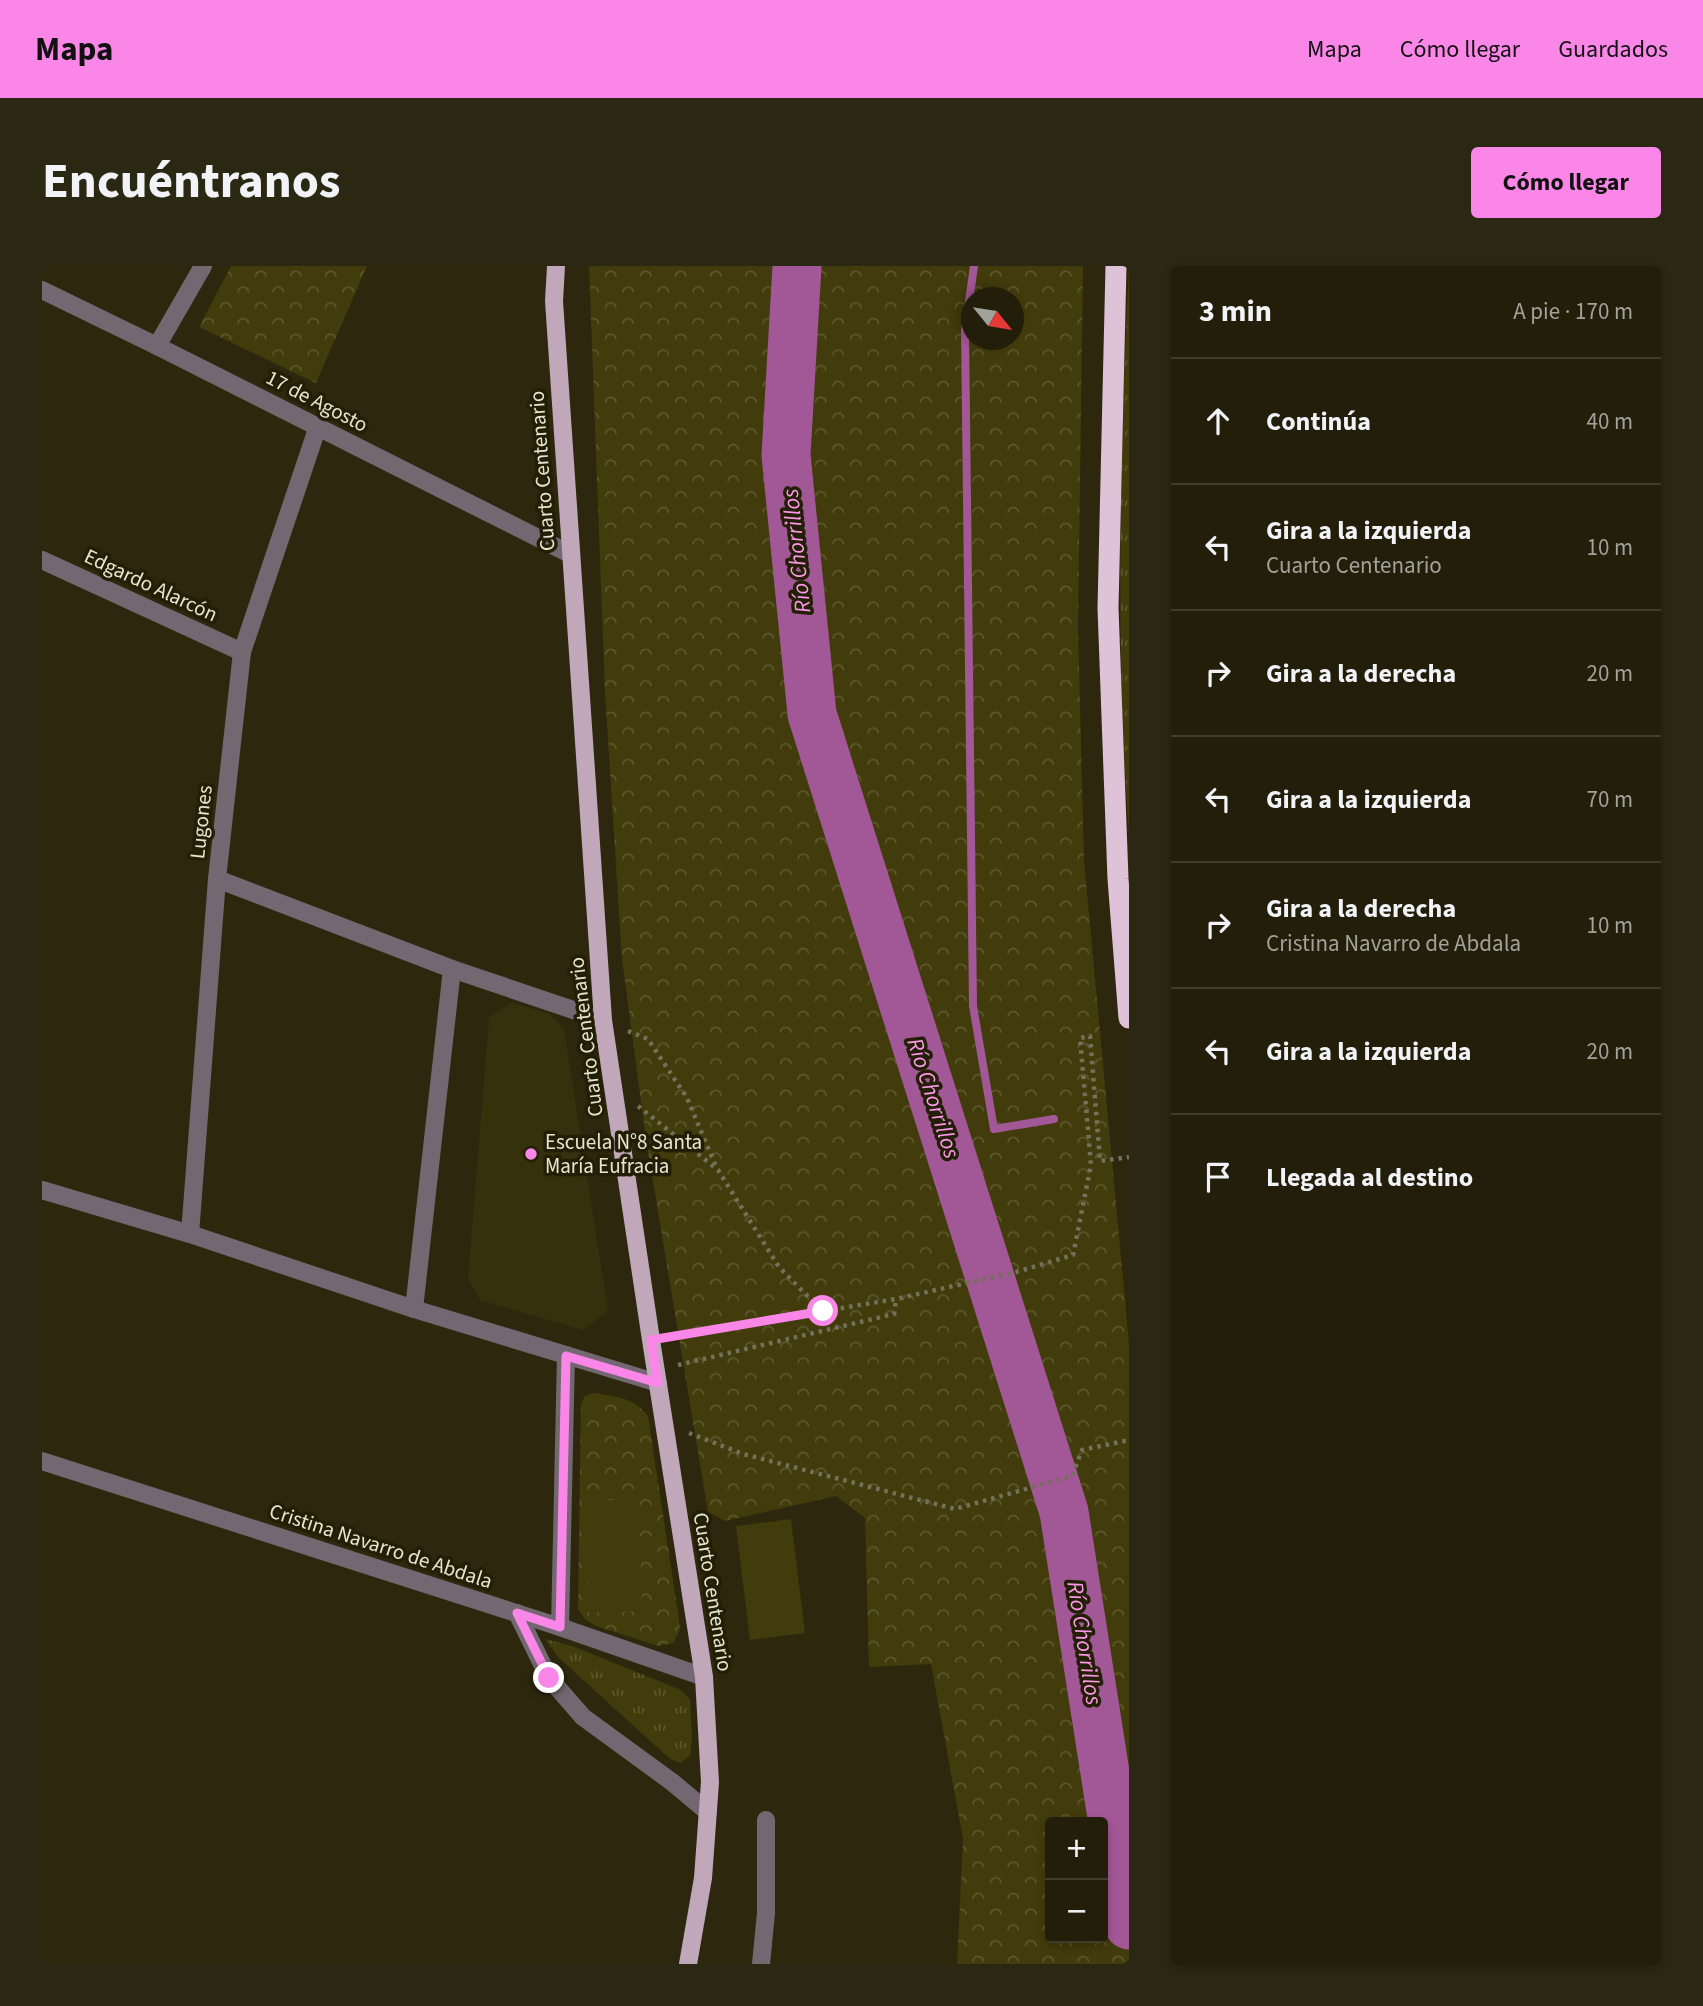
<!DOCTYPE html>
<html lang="es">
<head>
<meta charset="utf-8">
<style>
  :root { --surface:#221e0a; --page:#2a2713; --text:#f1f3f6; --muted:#a2a29c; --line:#3f3c2b; --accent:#fa87e7 }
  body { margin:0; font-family:"Source Sans 3",sans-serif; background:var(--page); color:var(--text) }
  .controls { position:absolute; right:21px; bottom:21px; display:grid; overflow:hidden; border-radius:7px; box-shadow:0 4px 10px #0003 }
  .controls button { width:63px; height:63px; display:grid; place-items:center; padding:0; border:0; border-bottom:2px solid var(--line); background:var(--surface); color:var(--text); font:35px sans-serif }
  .compass { position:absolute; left:919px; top:21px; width:63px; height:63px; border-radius:50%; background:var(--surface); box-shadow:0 4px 10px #0003; rotate:120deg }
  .stop { position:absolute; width:21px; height:21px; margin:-16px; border:5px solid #fa87e7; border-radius:50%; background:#fff }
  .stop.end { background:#fa87e7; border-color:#fff; box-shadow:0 2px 7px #0008 }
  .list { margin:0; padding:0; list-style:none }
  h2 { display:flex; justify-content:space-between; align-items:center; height:91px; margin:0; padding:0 28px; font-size:30px }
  h2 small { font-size:23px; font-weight:400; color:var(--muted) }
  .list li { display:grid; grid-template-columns:46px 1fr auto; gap:21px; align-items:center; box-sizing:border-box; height:126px; padding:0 28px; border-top:2px solid var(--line) }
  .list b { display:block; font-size:26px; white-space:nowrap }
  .list p { margin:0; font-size:23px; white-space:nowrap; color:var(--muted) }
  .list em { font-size:23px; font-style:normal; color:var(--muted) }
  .icon { flex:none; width:38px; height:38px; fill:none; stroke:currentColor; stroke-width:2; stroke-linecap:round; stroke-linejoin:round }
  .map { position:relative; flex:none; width:1087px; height:1698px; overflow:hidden; border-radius:7px }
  header { display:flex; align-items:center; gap:42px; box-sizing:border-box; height:98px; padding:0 35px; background:var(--accent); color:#111 }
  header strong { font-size:33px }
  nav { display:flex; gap:38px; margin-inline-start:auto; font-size:24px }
  .intro { display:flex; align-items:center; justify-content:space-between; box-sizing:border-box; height:168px; padding:0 42px }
  h1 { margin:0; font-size:49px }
  .button { padding:18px 32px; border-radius:7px; background:var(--accent); color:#111; font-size:24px; font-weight:700 }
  main { display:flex; gap:42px; padding:0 42px }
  aside { flex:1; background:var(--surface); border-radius:7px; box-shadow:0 4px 10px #0003 }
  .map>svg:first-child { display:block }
  .built { fill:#36310d }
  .grass { fill:url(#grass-tufts) }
  .park { fill:url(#park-crowns); fill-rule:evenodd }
  .garden { fill:#423b0c }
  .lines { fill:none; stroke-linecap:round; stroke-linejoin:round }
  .stream { stroke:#a25796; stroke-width:8 }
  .river { stroke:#a25796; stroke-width:49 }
  .path { stroke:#74705a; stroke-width:4.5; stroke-dasharray:3.5 5; stroke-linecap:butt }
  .minor { stroke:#736871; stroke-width:18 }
  .major { stroke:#c0a8ba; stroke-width:18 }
  .highway { stroke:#dec2d8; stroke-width:21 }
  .route { stroke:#fa87e7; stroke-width:9 }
  .poi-dot { fill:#fa87e7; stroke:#231f04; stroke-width:2.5 }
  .labels { text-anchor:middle; stroke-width:7; stroke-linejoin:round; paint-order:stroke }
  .street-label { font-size:21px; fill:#e6e4d4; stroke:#231f04 }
  .poi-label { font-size:21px; fill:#e6e4d4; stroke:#231f04; text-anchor:start }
  .water-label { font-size:23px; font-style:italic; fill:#fc97ea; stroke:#231f04 }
</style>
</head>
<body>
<header>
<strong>Mapa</strong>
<nav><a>Mapa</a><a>Cómo llegar</a><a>Guardados</a></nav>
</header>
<div class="intro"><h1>Encuéntranos</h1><a class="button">Cómo llegar</a></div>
<main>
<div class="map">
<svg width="1087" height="1698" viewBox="0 0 1087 1698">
  <defs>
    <pattern id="grass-tufts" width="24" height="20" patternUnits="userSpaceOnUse" patternTransform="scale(1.75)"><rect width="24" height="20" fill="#423b0c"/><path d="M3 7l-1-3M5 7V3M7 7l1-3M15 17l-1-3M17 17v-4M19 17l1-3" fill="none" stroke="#5d572e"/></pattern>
    <pattern id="park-crowns" width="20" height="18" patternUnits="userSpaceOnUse" patternTransform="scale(1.75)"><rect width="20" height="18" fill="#423b0c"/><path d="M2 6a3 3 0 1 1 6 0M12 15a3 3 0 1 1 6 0" fill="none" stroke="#5d572e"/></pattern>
  </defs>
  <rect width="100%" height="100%" fill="#2d280d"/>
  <!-- built -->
  <path class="built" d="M469,737L507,748L522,763L566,1045L541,1064L438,1034L426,1013L447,752Z"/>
  <!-- grass -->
  <g class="grass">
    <path d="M1087,0V567C1073,379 1078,188 1087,0Z"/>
    <path d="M503,1373L530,1380L639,1424L648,1434L650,1473L648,1490L638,1497L627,1492L516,1391Z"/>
  </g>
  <!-- park -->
  <g class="park">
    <path d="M189,0H325L274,117L157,61Z"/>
    <path d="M547,0H1041L1036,363L1042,594L1087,1078V1698H915L921,1573L889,1398L827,1401L823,1252L794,1230L683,1255L666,1246L604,873L580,693L563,426ZM930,32H972V74H930ZM1061,1556V1672H1008V1556Z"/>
    <path d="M552,1127C575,1131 591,1131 606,1150L637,1354L638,1364L631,1377L616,1380L554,1360L543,1353L536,1343L539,1137L543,1130Z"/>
  </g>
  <!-- garden -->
  <g class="garden">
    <path d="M597,1233L600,1345L547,1347L543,1235Z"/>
    <path d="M749,1253L763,1367L708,1374L694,1260Z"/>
  </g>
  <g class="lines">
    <!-- stream -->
    <path class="stream" d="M932,0L923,64L931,740L952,863L1012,853"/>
    <!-- river -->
    <path class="river" d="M755,0L744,189L770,448L1022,1246L1087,1659"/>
    <!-- path -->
    <g class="path">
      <path d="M586,765L606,773L645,832L675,903"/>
      <path d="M596,840L676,904L737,1001L780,1045"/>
      <path d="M631,1070L854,1033L974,1006L1031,989L1049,899L1038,772L1048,770L1058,895L1087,891"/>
      <path d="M636,1099L852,1048L854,1033"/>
      <path d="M647,1167L701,1188L913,1243L1030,1210L1040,1184L1087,1174"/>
    </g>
    <!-- minor -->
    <g class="minor">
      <path d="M0,24L115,80L528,288"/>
      <path d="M115,80L161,0"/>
      <path d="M0,294L200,386"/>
      <path d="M175,613L410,703L561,754"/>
      <path d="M0,924L148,968L372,1043L616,1117"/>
      <path d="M148,968L175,613L200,386L276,160"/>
      <path d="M372,1043L410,703"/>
      <path d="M0,1195L518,1361L662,1411"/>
      <path d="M475,1347L507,1412L541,1451L630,1516L666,1546"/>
      <path d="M518,1361L524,1089"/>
      <path d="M719,1698L724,1647V1554"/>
    </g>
    <!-- major -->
    <path class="major" d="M514,0L512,35L561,754L609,1074L662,1411L668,1516L661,1612L646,1698"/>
    <!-- highway -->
    <path class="highway" d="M1074,0L1066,342L1076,613L1087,752"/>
  </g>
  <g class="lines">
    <!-- route -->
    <path class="route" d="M507,1412L475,1347L518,1361L524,1090L616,1117L609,1074L781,1045"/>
  </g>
  <!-- markers -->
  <circle class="poi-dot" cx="489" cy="888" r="7"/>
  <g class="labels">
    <!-- street labels -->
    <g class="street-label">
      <text transform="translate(275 135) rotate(27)" y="7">17 de Agosto</text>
      <text transform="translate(500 205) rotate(-94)" y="7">Cuarto Centenario</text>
      <text transform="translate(109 319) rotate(25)" y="7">Edgardo Alarcón</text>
      <text transform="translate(159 556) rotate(-84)" y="7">Lugones</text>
      <text transform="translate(544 771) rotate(-97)" y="7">Cuarto Centenario</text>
      <text transform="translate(339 1280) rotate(18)" y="7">Cristina Navarro de Abdala</text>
      <text transform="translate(671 1326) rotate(81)" y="7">Cuarto Centenario</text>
    </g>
    <!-- poi labels -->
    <g class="poi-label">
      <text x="503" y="883">Escuela N°8 Santa<tspan x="503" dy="24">María Eufracia</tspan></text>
    </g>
    <!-- water labels -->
    <g class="water-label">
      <text transform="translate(754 285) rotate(-96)" y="8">Río Chorrillos</text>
      <text transform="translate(892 832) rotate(72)" y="8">Río Chorrillos</text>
      <text transform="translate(1043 1377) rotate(81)" y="8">Río Chorrillos</text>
    </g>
  </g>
</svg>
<div class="controls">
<button>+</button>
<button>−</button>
</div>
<svg class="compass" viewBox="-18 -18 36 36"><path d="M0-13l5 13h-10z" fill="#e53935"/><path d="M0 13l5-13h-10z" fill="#a2a29c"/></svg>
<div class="stop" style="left:781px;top:1045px"></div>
<div class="stop end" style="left:507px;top:1412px"></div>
</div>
<aside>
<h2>3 min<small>A pie · 170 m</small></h2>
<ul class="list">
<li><svg class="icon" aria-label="ahead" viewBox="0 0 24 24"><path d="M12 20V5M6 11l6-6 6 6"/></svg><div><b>Continúa</b></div><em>40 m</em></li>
<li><svg class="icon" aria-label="left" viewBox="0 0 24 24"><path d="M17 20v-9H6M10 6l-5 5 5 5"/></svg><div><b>Gira a la izquierda</b><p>Cuarto Centenario</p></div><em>10 m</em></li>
<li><svg class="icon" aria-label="right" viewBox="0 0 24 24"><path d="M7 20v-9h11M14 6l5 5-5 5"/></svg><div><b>Gira a la derecha</b></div><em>20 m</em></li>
<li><svg class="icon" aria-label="left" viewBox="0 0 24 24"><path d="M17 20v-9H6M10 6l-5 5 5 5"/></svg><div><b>Gira a la izquierda</b></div><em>70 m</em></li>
<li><svg class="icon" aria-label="right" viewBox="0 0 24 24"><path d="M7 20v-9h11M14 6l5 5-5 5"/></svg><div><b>Gira a la derecha</b><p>Cristina Navarro de Abdala</p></div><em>10 m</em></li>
<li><svg class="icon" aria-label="left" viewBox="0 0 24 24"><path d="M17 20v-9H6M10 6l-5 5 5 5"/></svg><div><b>Gira a la izquierda</b></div><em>20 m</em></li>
<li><svg class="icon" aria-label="arrive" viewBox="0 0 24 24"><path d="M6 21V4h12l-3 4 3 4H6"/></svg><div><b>Llegada al destino</b></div></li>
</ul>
</aside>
</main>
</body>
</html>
